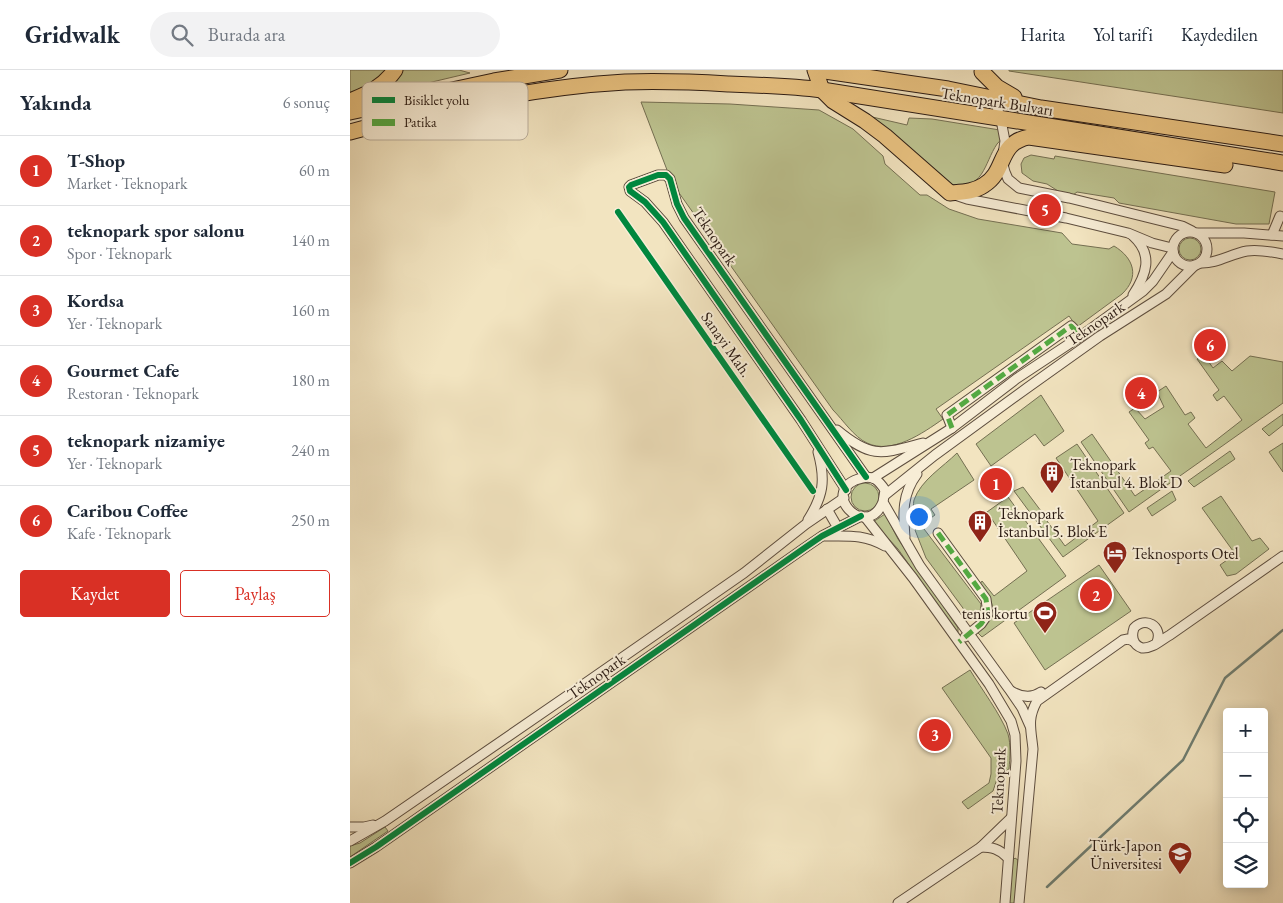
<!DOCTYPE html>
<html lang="tr">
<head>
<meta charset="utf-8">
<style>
  :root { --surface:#fff; --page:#f2f2f3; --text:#1f2937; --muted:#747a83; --line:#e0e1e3; --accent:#d93025 }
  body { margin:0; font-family:"EB Garamond",serif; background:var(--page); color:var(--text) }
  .controls { position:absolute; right:15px; bottom:15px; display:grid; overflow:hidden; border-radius:5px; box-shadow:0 2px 12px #0003 }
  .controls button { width:45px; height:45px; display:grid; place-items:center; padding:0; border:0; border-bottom:1px solid var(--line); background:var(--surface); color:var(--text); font:25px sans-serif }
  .you { position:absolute; left:568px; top:446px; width:18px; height:18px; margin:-12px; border:4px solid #fff; border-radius:50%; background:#1a73e8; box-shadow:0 0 0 8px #1a73e833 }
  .badge { display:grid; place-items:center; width:32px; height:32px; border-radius:50%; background:var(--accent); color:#fff; font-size:16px; font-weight:700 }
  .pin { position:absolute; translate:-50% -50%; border:2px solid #fff; box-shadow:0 1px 5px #0006 }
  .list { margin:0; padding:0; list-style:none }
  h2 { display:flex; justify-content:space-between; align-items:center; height:65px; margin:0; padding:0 20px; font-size:21px }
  h2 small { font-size:16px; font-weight:400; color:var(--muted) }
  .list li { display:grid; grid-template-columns:32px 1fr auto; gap:15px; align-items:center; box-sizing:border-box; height:70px; padding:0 20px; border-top:1px solid var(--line) }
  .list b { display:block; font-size:19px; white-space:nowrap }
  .list p { margin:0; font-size:16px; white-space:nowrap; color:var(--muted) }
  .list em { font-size:16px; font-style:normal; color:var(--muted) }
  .actions { display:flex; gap:10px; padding:15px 20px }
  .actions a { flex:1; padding:11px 0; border:1px solid var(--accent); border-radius:5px; text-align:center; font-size:18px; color:var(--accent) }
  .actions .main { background:var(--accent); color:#fff }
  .icon { flex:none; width:28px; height:28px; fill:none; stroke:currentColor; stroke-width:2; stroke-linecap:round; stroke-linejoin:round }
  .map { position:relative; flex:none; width:933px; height:833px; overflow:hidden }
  header { display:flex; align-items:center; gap:30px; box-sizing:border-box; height:70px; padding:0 25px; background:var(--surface); border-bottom:1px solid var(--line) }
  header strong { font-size:24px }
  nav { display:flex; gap:28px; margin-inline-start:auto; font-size:18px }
  .search { width:350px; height:45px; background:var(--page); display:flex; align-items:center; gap:12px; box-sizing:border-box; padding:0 18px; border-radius:28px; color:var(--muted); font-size:19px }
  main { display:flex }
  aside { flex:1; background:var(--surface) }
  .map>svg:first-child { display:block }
  .green { fill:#bdc390; stroke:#746f52 }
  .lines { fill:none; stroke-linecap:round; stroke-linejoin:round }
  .stream { stroke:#6e7d71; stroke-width:2.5 }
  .street-casing { stroke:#5d4d3e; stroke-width:11 }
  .highway-casing { stroke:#2b1b13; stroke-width:17 }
  .street { stroke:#f7edd6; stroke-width:9 }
  .highway { stroke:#e9c280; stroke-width:15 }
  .quiet { stroke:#54a942; stroke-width:5; stroke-dasharray:10 5; stroke-linecap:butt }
  .cycleway-casing { stroke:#f7edd6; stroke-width:9 }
  .cycleway { stroke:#00873e; stroke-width:6 }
  .labels { text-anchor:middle; stroke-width:4; stroke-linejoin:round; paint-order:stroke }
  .street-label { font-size:16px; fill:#2b1b13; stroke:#f7edd6 }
  .poi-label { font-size:16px; fill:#2b1b13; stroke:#f7edd6; text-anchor:start }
  .key { fill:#f7edd6; stroke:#baae9c; stroke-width:1 }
  .key-label { font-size:14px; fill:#2b1b13 }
</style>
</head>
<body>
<header>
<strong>Gridwalk</strong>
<div class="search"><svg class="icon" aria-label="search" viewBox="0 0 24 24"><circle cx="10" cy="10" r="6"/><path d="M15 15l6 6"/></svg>Burada ara</div>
<nav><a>Harita</a><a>Yol tarifi</a><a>Kaydedilen</a></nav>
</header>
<main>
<aside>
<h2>Yakında<small>6 sonuç</small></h2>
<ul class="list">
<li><span class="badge">1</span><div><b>T-Shop</b><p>Market · Teknopark</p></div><em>60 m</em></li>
<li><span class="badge">2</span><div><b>teknopark spor salonu</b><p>Spor · Teknopark</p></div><em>140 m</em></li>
<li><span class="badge">3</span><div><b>Kordsa</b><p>Yer · Teknopark</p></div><em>160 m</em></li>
<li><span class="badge">4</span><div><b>Gourmet Cafe</b><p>Restoran · Teknopark</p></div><em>180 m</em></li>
<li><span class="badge">5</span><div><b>teknopark nizamiye</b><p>Yer · Teknopark</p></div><em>240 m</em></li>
<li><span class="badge">6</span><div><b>Caribou Coffee</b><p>Kafe · Teknopark</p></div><em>250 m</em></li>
</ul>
<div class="actions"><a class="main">Kaydet</a><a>Paylaş</a></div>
</aside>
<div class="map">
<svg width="933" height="833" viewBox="0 0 933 833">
  <rect width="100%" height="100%" fill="#f2e4c0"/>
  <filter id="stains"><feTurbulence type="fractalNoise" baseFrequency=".004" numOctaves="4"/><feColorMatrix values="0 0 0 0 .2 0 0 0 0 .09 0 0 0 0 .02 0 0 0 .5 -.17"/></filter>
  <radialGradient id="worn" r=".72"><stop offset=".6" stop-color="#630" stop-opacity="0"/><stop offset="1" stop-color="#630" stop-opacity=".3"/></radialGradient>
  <!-- green -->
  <g class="green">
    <path d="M0,0H37L29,8L0,24Z"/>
    <path d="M49,0H109L120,3L27,25Z"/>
    <path d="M659,0H933V43L659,1Z"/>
    <path d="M291,32L380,34L469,40L503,59L533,86L535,94L570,125H577L599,139L628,149L712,163L722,174L759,179L764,176C784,188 790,207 772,224L727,257L719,246L586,339L593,349C573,363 542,385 517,373C504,367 493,350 483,340L322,113Z"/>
    <path d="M518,46L557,55L559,48L582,49L656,61L659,64C655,67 650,70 647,74C634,93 634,122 600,114Z"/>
    <path d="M681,85L704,89L705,86L925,122L919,154H886L769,133L764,128L727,122L719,128L697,114L683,111L672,103L671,94L674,88Z"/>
    <circle cx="840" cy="179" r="11"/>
    <path d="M854,285L863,298L872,291L882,301L900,286L933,292V333L779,442L731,372L742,364L785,426L821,401L803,377L799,379L795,373L799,370L779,342L785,338L795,349L814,337L807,322L816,316L835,345L841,342L845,348L838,354L856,378L892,350L874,326L867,331L863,325L869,320L847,289Z"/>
    <path d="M691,325L714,361L694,376L685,364L641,396L626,374Z"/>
    <path d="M933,344V355L919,366L912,359Z"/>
    <path d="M933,373V402L919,382Z"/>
    <path d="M727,374L774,443L713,487L664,421L673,417L694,445L699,443L702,447L697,451L715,476L748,451L706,388Z"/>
    <path d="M880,381L885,389L844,417L838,411Z"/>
    <path d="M607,383L624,410L581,439L585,445L571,455L631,534L630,542L621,549L576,488L565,460L567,458C565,449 562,439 564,430C571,410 593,397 607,383Z"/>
    <circle cx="515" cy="427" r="14"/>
    <path d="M822,421L826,430L802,446L797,438Z"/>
    <path d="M871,426L902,471L910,468L919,479L886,504L877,506L870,495L877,490V485L883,481L852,438Z"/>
    <path d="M658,427L716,506L632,567L627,562C631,558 639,552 641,547C647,535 636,523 630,514L632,511L644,526L677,501L637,442Z"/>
    <path d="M535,444L548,469L608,558V562H606L548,479L523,452Z"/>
    <path d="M749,495L781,541L695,600L664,553Z"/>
    <path d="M620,600C632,620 650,643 658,664C661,675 660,688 659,699L648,706L643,721L618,739L612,732L639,713L641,704V688L592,618Z"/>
    <path d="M35,757L38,761L0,787V776L10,773Z"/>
    <path d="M665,788L668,790L665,833H659L663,790Z"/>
  </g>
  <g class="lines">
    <!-- stream -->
    <path class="stream" d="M697,817L833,690L875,608L933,560"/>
    <defs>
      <g id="street">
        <path d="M644,27L651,50L655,71L652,91L655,102L658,109L669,118L719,128L832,156L842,161"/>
        <path d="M605,125L617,129L716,148L778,163L802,173L822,178"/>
        <circle cx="840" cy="179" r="17"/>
        <path d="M847,163H894L933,166"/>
        <path d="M922,165L930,146"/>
        <path d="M850,193C867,194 880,184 897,181C909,179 921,182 933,184"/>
        <path d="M783,225C796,205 804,185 783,166"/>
        <path d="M602,358L597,345L721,256L731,266"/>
        <path d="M487,360C522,389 531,384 573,373"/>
        <path d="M523,408L602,358L666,309L731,266L793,221L803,211L823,182"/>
        <path d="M496,420L451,350L313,152L295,132L280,121L279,117L281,115L308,105H316L320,109L327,134L334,148L516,407"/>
        <path d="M535,425L585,385L677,318L750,266L816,224L845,195"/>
        <path d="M533,432C516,473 466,419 512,408C524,405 529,411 535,420L533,432L570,496L659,619L672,638L680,656"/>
        <path d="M477,439L488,458"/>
        <path d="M515,447L563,508L639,614L661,651L665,665L666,691L655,833"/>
        <path d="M458,450C473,426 476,411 468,382"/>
        <path d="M588,463L636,529L638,544L631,554L615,567"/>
        <path d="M475,466C498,466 514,464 535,476"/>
        <path d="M555,467C553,443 552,424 567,404"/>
        <path d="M807,572C813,556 795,546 784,558C781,567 783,575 792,578C802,579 811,570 820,565L933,486"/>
        <path d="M661,621C671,627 681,629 691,622"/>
        <path d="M0,757H14L23,755"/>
        <path d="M0,771L35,751L214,628L394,503L456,454L494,428"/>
        <path d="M631,777C642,777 649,779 657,787"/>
        <path d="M0,793L26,777L453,479L472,466L511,446"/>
        <path d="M548,833L631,777L661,748"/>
        <path d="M669,833L683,679C681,659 677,649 687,631L773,570L778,569L783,571"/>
      </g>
      <g id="highway">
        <path d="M465,0L472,20L483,31L515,51L535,66L600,123C611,122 624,122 634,115C657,101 647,73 679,67L875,95"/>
        <path d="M468,0L598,19L691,38L933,74"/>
        <path d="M632,2L647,17L664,27"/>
        <path d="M0,31C18,24 34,16 45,0"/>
        <path d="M0,42L144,11L210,0"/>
        <path d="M0,62C87,38 185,17 275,12C309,11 344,12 378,14C409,15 441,16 472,20L933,93"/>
      </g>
    </defs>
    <!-- street casing -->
    <use href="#street" class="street-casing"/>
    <!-- highway casing -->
    <use href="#highway" class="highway-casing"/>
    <!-- street -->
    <use href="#street" class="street"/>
    <!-- highway -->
    <use href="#highway" class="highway"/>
    <!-- quiet -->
    <g class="quiet">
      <path d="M602,358L597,345L721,256L731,266"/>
      <path d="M588,463L636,529L638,544L631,554L609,572"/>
    </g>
    <defs>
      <g id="cycleway">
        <path d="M268,142L463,421"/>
        <path d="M496,420L451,350L313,152L295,132L280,121L279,117L281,115L308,105H316L320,109L327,134L334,148L516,407"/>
        <path d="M0,793L26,777L453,479L472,466L511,446"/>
      </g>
    </defs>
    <!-- cycleway casing -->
    <use href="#cycleway" class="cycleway-casing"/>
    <!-- cycleway -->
    <use href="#cycleway" class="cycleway"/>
  </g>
  <!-- icons -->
  <defs>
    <symbol id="building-pin" viewBox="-11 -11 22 30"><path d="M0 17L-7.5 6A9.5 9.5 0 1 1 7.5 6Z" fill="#8f2418" stroke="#f7edd6"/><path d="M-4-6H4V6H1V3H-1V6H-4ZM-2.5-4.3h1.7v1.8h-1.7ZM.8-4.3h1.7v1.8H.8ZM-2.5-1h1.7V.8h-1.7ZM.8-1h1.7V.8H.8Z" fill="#fff"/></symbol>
    <symbol id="hotel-pin" viewBox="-11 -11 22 30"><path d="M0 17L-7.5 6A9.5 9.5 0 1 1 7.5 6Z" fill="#8f2418" stroke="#f7edd6"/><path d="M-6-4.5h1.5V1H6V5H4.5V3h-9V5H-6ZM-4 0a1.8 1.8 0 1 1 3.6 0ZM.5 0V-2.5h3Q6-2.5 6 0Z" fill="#fff"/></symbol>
    <symbol id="stadium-pin" viewBox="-11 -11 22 30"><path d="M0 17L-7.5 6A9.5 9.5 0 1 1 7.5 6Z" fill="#8f2418" stroke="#f7edd6"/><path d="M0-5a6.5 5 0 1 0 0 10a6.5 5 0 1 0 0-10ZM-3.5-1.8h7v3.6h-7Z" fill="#fff"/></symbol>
    <symbol id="university-pin" viewBox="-11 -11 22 30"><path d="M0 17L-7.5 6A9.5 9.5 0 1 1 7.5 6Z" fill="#8f2418" stroke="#f7edd6"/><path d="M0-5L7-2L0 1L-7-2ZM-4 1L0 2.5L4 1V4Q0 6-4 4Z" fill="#fff"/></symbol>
  </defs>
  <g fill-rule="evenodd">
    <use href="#building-pin" x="688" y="389" width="28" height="38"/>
    <use href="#building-pin" x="616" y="438" width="28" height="38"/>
    <use href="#hotel-pin" x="751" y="469" width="28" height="38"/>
    <use href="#stadium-pin" x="681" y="529" width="28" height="38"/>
    <use href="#university-pin" x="816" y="770" width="28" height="38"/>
  </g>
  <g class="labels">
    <!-- street labels -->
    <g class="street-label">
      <text transform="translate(647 31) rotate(9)" y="6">Teknopark Bulvarı</text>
      <text transform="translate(365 166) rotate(56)" y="6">Teknopark</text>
      <text transform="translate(745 253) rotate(-34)" y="6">Teknopark</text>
      <text transform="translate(377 274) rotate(55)" y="6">Sanayi Mah.</text>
      <text transform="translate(246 606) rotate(-35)" y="6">Teknopark</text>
      <text transform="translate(648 711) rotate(-87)" y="6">Teknopark</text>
    </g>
    <!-- poi labels -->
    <g class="poi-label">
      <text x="720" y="400">Teknopark<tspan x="720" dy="18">İstanbul 4. Blok D</tspan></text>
      <text x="648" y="449">Teknopark<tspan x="648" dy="18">İstanbul 5. Blok E</tspan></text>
      <text x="782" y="489">Teknosports Otel</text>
      <text x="678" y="549" text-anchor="end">tenis kortu</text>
      <text x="812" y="781" text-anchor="end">Türk-Japon<tspan x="812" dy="18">Üniversitesi</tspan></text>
    </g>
  </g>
  <!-- legend -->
  <rect x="12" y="12" width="166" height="58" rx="8" class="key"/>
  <rect x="22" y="27" width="23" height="6" fill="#00873e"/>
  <rect x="22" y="49" width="23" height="7" fill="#54a942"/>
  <g class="key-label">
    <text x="54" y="35">Bisiklet yolu</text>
    <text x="54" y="57">Patika</text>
  </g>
  <rect width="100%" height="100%" filter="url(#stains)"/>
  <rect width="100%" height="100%" fill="url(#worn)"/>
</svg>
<div class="controls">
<button>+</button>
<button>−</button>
<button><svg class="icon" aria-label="locate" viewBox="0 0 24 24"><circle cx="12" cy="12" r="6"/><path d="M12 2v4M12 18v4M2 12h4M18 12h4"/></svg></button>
<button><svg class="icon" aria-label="layers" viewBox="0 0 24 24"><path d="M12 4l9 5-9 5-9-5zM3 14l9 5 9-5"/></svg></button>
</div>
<div class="you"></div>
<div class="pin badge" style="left:646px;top:414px">1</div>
<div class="pin badge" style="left:746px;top:525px">2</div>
<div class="pin badge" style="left:585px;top:665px">3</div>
<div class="pin badge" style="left:791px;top:323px">4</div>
<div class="pin badge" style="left:695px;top:140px">5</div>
<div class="pin badge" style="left:860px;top:275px">6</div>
</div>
</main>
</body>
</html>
